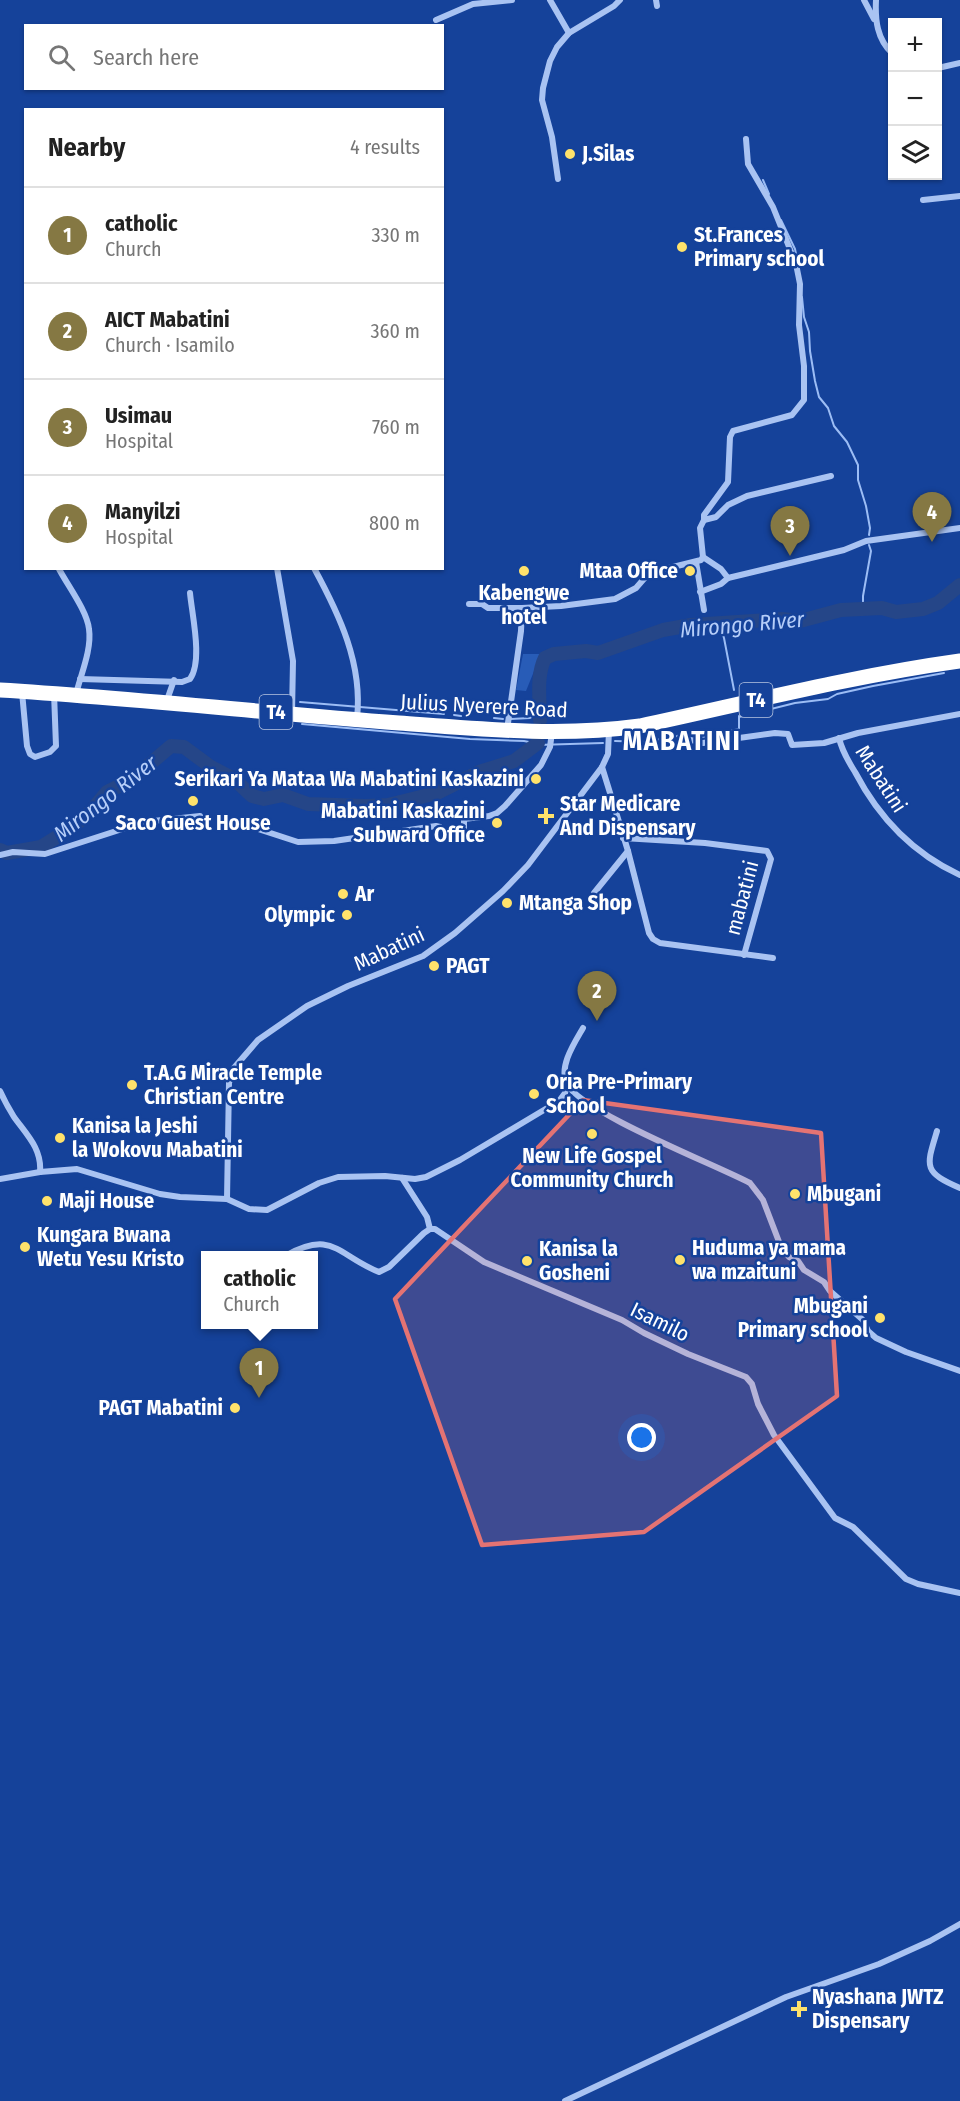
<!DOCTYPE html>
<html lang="en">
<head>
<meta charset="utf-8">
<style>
  :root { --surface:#fff; --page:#f2f2f2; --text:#222; --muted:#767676; --line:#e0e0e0; --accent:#857843 }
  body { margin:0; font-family:"Fira Sans Condensed",sans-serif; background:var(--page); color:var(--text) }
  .controls { position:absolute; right:18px; top:18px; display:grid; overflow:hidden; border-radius:0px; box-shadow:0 2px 4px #0004 }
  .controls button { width:54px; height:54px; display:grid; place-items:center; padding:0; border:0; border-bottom:2px solid var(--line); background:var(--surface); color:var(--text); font:30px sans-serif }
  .you { position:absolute; left:642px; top:1438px; width:21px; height:21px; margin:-15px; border:4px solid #fff; border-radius:50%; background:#1a73e8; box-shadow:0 0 0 9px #1a73e833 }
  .badge { display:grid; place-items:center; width:39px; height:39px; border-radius:50%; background:var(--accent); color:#fff; font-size:20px; font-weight:700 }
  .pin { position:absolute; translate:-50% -50px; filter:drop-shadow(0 2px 3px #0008) }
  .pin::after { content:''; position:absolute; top:32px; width:21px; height:18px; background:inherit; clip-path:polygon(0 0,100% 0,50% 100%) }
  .popup { position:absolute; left:201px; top:1251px; width:117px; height:78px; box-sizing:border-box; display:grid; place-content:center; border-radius:0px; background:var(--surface); filter:drop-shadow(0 2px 4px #0005); font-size:20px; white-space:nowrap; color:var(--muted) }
  .popup b { font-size:22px; color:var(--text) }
  .popup::after { content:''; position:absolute; left:50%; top:100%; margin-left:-12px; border:12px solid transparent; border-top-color:var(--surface) }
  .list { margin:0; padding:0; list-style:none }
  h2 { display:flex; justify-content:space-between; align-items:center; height:78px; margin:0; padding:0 24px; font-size:26px }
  h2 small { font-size:20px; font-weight:400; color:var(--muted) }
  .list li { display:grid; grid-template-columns:39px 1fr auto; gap:18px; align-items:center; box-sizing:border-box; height:96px; padding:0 24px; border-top:2px solid var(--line) }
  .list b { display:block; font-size:22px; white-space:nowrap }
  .list p { margin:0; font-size:20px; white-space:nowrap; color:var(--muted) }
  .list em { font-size:20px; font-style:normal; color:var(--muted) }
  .icon { flex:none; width:33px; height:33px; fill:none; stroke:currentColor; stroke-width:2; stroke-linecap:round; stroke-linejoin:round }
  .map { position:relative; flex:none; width:960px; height:2101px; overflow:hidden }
  .search { position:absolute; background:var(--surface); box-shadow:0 2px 4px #0004; left:24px; top:24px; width:420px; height:66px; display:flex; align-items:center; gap:15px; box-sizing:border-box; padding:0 21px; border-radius:0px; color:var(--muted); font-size:22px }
  .panel { position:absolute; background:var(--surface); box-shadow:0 2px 4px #0004; left:24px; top:108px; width:420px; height:462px; border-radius:0px }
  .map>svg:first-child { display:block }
  .green { fill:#285cb7 }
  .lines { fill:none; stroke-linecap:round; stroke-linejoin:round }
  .stream { stroke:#9cbdf5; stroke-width:2 }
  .river { stroke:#254688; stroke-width:14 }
  .street { stroke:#a9c3f2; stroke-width:6 }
  .highway { stroke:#fff; stroke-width:15 }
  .marked { fill:#e47373; fill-opacity:0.2; stroke:#e47373; stroke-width:4.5; stroke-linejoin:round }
  .poi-dot { fill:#ffe26b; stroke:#15429a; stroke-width:2 }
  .labels { text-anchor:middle; stroke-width:5; stroke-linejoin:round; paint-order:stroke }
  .shield { fill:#15429a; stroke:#b9c6e1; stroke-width:1.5 }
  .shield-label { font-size:20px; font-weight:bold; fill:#fff }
  .poi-label { font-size:21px; font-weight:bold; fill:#fff; stroke:#15429a; text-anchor:start }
  .street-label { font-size:21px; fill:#fff; stroke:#15429a }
  .water-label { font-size:22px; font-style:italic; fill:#b6cef9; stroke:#15429a }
  .district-label { font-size:27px; font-weight:bold; letter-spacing:1.5px; fill:#fff; stroke:#15429a }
</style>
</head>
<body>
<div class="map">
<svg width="960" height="2101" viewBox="0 0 960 2101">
  <rect width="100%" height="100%" fill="#15429a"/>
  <!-- green -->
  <path class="green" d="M523,654H541L526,691L516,690Z"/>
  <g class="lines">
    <!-- stream -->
    <g class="stream">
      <path d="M763,180L769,194"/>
      <path d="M781,220L795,249L797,259"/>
      <path d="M802,297L804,317L809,332L810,351L815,381L819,397L828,408L834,426L847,442L858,465V480L866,506L870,528L869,535"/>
      <path d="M863,610V596L871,551L869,545"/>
      <path d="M719,624L724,638L734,690"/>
      <path d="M300,702L444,714"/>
      <path d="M454,715L461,716"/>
      <path d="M739,717L795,703L828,699L837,694L873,686L944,673"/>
      <path d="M494,718L503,719"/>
      <path d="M511,719L530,718L540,712"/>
      <path d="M302,724L470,739L524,741L529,742L534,747"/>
      <path d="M697,738L739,729V716"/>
      <path d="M615,741L646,742L682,735L691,738"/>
      <path d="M537,745L603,743"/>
    </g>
    <!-- river -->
    <g class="river">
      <path d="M540,720C540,700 536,676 545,658L554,654L586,651L598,653L663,630L691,625L782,619L800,621L841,610L882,608L896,612L923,609L938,603L960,585"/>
      <path d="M0,850L7,853L41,847L73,827L92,810L107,792L131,780L171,746L184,747L211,767L234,779L252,796L264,799L283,795L308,804L366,806L388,805L437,793L479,772L514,761L538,743"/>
    </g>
    <!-- street -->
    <g class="street">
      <path d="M550,0L569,33"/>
      <path d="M656,0L657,6"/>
      <path d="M864,0L874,19"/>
      <path d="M876,0C875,20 877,39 892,53"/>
      <path d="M436,20L473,4L512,0"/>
      <path d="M938,68L960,63"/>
      <path d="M558,179L552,137L542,100L543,88L550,61L557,47L569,33L614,6L620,0"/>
      <path d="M923,200L960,196"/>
      <path d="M704,520V515L728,482L730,437L733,431L792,415L804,400V366L799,325L800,284L796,264L773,207L748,164L746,139"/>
      <path d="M703,557L721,569L728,578L844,550L866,541L960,528"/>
      <path d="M696,562L704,610"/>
      <path d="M277,568L293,661L292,713"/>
      <path d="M314,568C339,614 363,664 357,718"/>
      <path d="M59,569C68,586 87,611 89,629C92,649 81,674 76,694"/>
      <path d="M700,592L721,584L728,578"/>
      <path d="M469,604H482L488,608H522L561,606L615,599L636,588L649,573L701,560L703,557L700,528L704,520L716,517L728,505L747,496L831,476"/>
      <path d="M80,679L182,682L190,679C203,661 192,615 190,593"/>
      <path d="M22,692L27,746L30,754L35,757L50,752L56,746L54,693"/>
      <path d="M166,703L174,680"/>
      <path d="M507,730L521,631L522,608"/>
      <path d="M839,738C842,751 848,761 855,772C879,818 912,853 960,875"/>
      <path d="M684,742L695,740L698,743H703L775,733L788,734L792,745L824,743L858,733L960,714"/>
      <path d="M602,767L628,851L649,933L653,939L660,943L773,958"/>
      <path d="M240,823L298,842L334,841L436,826L440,827L444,833L464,831V819L489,816L497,813L505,806L541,765L550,747L552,732"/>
      <path d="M623,838L705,843L767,851L771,859L744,955"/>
      <path d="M0,855L13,852L45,854L144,822L200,816"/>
      <path d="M594,893L628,851"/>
      <path d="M583,1028C575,1042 558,1067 567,1084C581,1112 716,1165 750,1183L763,1200L781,1247L789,1257L798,1261L804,1270L824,1282L830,1291L863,1320L868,1331L876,1338L906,1352L960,1371"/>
      <path d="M0,1091C4,1100 9,1109 14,1117C27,1135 42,1149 40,1172"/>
      <path d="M937,1131C926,1167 923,1172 960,1188"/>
      <path d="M402,1178L427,1217L430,1229"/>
      <path d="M0,1179L40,1172L77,1169L160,1194L180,1197L227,1199L249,1209L267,1210L319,1183L338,1177L385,1176L415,1179L426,1177L460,1160L559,1101L565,1093L567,1084"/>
      <path d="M227,1199L229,1083L233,1069L258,1040L307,1006L348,986L423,956L455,933L503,891L528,865L602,767L608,754L609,730"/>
      <path d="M285,1256C333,1229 337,1255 379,1272L389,1267L424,1233L430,1229H435L484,1262L622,1320L644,1333L688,1354L746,1377L752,1384L758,1404L774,1435L835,1518L853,1527L906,1579L918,1584L960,1593"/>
      <path d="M565,2101L786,1997L879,1964L930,1941L960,1924"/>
    </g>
    <!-- highway -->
    <path class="highway" d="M0,690C133,698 266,713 399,723C480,729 560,737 640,726C747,703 852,676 960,661"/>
  </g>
  <!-- marked area -->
  <path class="marked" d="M583,1100L821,1133L837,1396L644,1532L482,1545L395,1299Z"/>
  <!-- markers -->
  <g class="poi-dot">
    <circle cx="570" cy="154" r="6"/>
    <circle cx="682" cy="247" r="6"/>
    <circle cx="524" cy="571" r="6"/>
    <circle cx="690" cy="571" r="6"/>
    <circle cx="536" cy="779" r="6"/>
    <circle cx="193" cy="801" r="6"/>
    <path d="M543 807h6v6h6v6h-6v6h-6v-6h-6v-6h6z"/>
    <circle cx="497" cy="823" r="6"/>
    <circle cx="343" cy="894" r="6"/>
    <circle cx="507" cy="903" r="6"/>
    <circle cx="347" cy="915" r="6"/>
    <circle cx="434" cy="966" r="6"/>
    <circle cx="132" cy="1085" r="6"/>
    <circle cx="534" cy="1094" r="6"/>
    <circle cx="592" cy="1134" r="6"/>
    <circle cx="60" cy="1138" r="6"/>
    <circle cx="795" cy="1194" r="6"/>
    <circle cx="47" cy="1201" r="6"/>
    <circle cx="25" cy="1247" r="6"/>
    <circle cx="680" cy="1260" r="6"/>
    <circle cx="527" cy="1261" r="6"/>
    <circle cx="880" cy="1318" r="6"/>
    <circle cx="235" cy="1408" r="6"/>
    <path d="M796 2000h6v6h6v6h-6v6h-6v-6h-6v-6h6z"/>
  </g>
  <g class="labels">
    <!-- shield labels -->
    <g class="shield">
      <rect x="739.5" y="683" width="33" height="34" rx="4.5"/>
      <rect x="259.5" y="695" width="33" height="34" rx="4.5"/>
    </g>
    <g class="shield-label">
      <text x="756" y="707">T4</text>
      <text x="276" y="719">T4</text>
    </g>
    <!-- poi labels -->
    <g class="poi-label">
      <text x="582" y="161">J.Silas</text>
      <text x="694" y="242">St.Frances<tspan x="694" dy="24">Primary school</tspan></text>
      <text x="678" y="578" text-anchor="end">Mtaa Office</text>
      <text x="524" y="600" text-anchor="middle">Kabengwe<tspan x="524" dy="24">hotel</tspan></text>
      <text x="524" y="786" text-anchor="end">Serikari Ya Mataa Wa Mabatini Kaskazini</text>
      <text x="560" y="811">Star Medicare<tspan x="560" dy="24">And Dispensary</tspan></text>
      <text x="485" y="818" text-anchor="end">Mabatini Kaskazini<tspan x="485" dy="24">Subward Office</tspan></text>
      <text x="193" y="830" text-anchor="middle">Saco Guest House</text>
      <text x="355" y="901">Ar</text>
      <text x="519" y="910">Mtanga Shop</text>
      <text x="335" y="922" text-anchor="end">Olympic</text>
      <text x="446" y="973">PAGT</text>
      <text x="144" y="1080">T.A.G Miracle Temple<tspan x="144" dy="24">Christian Centre</tspan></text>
      <text x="546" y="1089">Oria Pre-Primary<tspan x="546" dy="24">School</tspan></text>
      <text x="72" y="1133">Kanisa la Jeshi<tspan x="72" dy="24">la Wokovu Mabatini</tspan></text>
      <text x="592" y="1163" text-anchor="middle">New Life Gospel<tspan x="592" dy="24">Community Church</tspan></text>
      <text x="807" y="1201">Mbugani</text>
      <text x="59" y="1208">Maji House</text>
      <text x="37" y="1242">Kungara Bwana<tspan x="37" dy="24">Wetu Yesu Kristo</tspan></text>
      <text x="692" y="1255">Huduma ya mama<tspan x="692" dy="24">wa mzaituni</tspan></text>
      <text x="539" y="1256">Kanisa la<tspan x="539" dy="24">Gosheni</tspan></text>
      <text x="868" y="1313" text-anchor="end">Mbugani<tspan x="868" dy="24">Primary school</tspan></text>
      <text x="223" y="1415" text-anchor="end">PAGT Mabatini</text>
      <text x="812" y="2004">Nyashana JWTZ<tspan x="812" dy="24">Dispensary</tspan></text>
    </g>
    <!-- street labels -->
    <g class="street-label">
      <text transform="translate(484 706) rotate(3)" y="7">Julius Nyerere Road</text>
      <text transform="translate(881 779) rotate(57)" y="7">Mabatini</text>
      <text transform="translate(742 898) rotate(-75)" y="7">mabatini</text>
      <text transform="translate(389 949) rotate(-25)" y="7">Mabatini</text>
      <text transform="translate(660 1322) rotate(26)" y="7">Isamilo</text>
    </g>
    <!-- water labels -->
    <g class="water-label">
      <text transform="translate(742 624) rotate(-5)" y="8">Mirongo River</text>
      <text transform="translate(105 798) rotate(-38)" y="8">Mirongo River</text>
    </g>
    <!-- district labels -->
    <g class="district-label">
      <text x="682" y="750">MABATINI</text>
    </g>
  </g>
</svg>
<div class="controls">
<button>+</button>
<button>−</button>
<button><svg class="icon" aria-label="layers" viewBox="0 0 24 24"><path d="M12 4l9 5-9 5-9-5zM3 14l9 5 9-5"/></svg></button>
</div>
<div class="you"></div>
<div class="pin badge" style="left:259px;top:1398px">1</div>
<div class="popup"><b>catholic</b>Church</div>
<div class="pin badge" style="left:597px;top:1021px">2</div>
<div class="pin badge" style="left:790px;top:556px">3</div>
<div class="pin badge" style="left:932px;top:542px">4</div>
<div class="search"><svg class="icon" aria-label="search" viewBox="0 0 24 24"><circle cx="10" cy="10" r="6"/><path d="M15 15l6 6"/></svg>Search here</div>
<section class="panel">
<h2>Nearby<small>4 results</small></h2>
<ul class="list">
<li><span class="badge">1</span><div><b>catholic</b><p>Church</p></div><em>330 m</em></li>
<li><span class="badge">2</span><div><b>AICT Mabatini</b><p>Church · Isamilo</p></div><em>360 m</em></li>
<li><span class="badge">3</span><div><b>Usimau</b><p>Hospital</p></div><em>760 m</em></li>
<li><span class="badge">4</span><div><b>Manyilzi</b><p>Hospital</p></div><em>800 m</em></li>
</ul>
</section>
</div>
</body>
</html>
